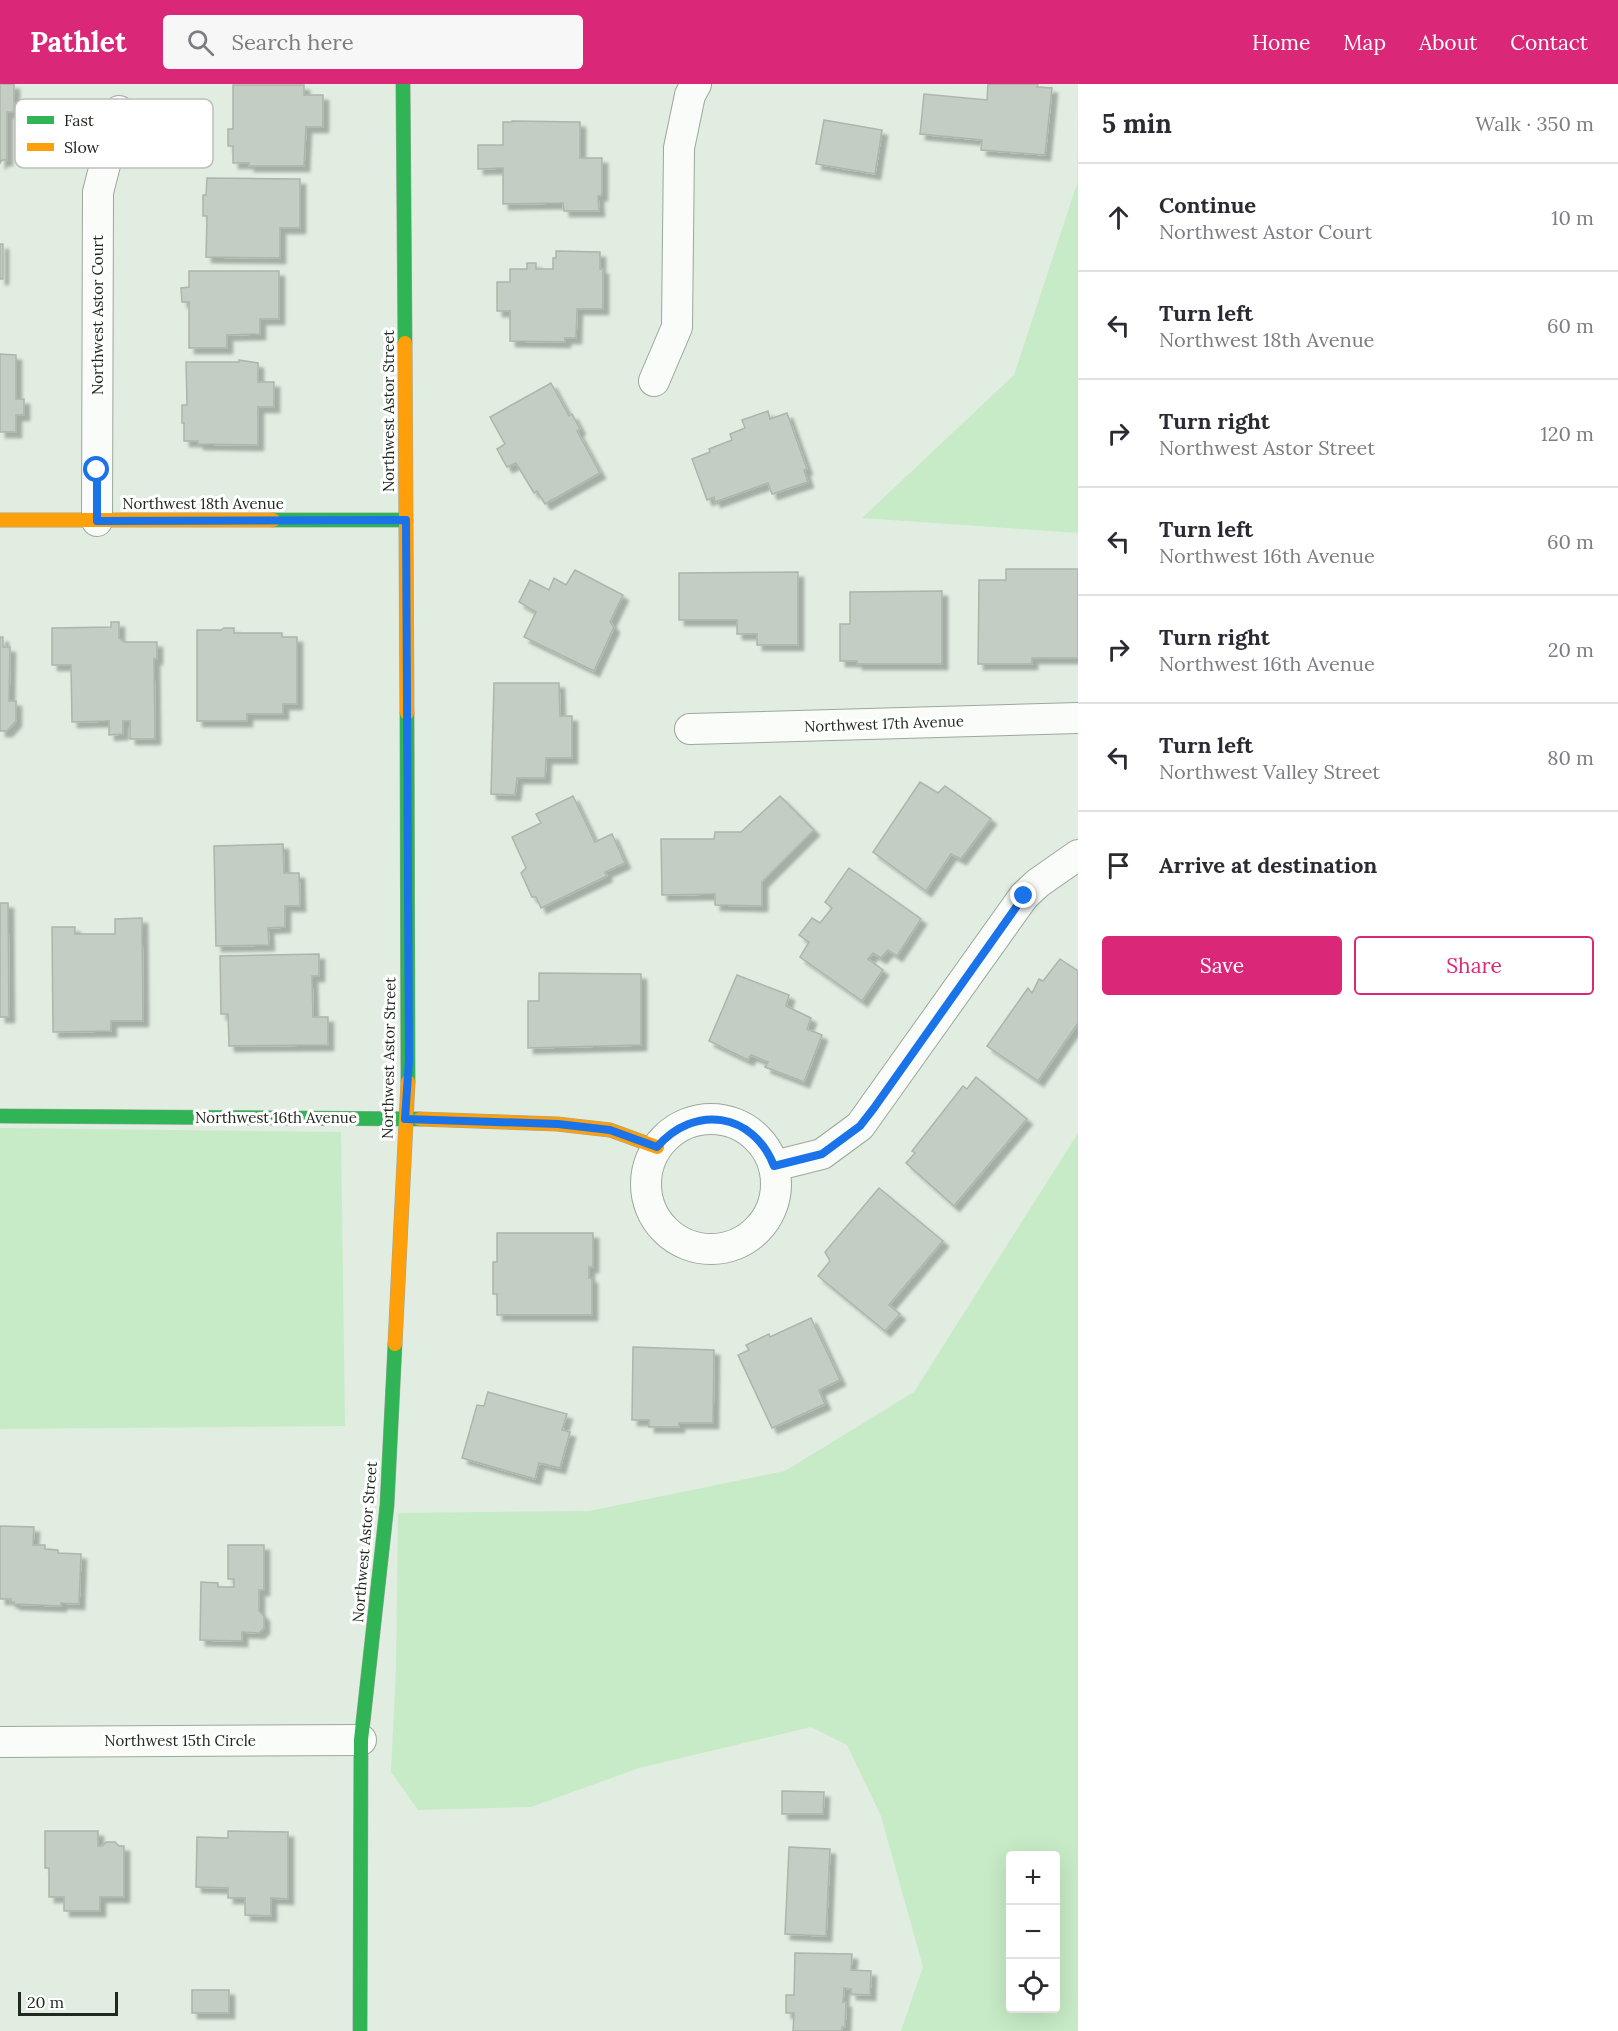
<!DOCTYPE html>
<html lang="en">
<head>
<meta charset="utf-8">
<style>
  :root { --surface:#fff; --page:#f7f7f7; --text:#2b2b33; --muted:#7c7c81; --line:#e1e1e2; --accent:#db2777 }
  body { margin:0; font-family:Lora,serif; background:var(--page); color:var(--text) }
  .controls { position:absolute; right:18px; bottom:18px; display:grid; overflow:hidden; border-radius:6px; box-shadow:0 6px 24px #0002 }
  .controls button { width:54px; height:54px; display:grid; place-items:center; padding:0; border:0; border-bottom:2px solid var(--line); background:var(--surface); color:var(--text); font:30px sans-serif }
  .scale { position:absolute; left:18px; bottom:15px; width:100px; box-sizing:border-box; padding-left:6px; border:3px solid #202920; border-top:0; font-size:16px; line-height:21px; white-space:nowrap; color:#202920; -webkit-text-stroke:4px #fff; paint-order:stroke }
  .stop { position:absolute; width:18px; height:18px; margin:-14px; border:4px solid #1a73e8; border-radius:50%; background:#fff }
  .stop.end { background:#1a73e8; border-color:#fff; box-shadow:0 2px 6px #0008 }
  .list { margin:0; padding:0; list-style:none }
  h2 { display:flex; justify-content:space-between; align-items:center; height:78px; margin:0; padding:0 24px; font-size:26px }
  h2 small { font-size:20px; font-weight:400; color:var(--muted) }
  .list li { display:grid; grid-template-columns:39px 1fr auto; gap:18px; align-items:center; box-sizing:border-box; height:108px; padding:0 24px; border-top:2px solid var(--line) }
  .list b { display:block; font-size:22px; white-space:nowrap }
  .list p { margin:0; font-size:20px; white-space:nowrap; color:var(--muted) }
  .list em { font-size:20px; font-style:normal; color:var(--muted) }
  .actions { display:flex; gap:12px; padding:18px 24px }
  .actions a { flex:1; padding:14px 0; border:2px solid var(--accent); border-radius:6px; text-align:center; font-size:21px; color:var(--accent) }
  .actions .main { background:var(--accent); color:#fff }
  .icon { flex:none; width:33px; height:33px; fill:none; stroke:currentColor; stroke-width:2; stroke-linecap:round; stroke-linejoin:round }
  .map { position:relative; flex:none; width:1078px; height:1947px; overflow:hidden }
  header { display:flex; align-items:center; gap:36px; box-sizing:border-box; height:84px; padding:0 30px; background:var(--accent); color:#fff }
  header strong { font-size:28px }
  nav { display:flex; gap:33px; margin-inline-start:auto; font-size:21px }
  .search { width:420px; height:54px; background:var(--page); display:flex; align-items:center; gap:15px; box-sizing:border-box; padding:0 21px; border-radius:6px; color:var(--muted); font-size:22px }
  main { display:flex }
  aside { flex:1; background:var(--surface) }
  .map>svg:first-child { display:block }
  .green { fill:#c7ebc6; fill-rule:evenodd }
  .building { fill:#c3cdc3; stroke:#acb6ab; stroke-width:1.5; filter:url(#shadow) }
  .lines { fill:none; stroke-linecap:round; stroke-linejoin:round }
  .street-casing { stroke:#9da79d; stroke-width:32 }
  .fast-casing { stroke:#9da79d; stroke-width:15 }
  .slow-casing { stroke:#9da79d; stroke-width:15 }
  .street { stroke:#fafcfa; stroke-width:30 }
  .fast { stroke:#30b455; stroke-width:14 }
  .slow { stroke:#ff9f0a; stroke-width:14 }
  .route { stroke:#1a73e8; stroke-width:8 }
  .labels { text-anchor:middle; stroke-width:6; stroke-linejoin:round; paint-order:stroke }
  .street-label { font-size:15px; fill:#202920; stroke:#fff }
  .key { fill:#fff; stroke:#bcbfbc; stroke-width:1.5 }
  .key-label { font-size:16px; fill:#202920 }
</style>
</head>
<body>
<header>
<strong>Pathlet</strong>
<div class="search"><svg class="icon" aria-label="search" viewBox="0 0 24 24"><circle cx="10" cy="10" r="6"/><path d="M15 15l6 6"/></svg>Search here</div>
<nav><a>Home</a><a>Map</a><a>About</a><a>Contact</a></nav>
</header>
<main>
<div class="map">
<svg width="1078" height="1947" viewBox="0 0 1078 1947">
  <defs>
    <filter id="shadow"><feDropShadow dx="5.5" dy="5.5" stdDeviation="1.5" flood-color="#0004"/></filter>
  </defs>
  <rect width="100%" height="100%" fill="#e0ede0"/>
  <!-- green -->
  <g class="green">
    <path d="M1078,0V449L862,434L1014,291L1077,100Z"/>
    <path d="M0,1044L341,1048L345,1342L0,1345Z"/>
    <path d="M1078,1049V1947H901L923,1883L881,1732L847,1661L811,1643L639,1684L531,1723L418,1726L391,1688L396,1584L398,1429L589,1427L785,1387L914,1308ZM1011,1772H1056V1924H1011Z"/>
  </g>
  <!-- building -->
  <g class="building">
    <path d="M0,0H14V28H7V76H2L0,79Z"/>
    <path d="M988,0H1038L1037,3L1052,4L1045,71L981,66L982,56L920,50L924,10L987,16Z"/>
    <path d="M233,1H304V11H323V43H306L304,82H249V79H233V62H228V45H233Z"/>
    <path d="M824,36L882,46L875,90L816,80Z"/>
    <path d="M512,37L580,38V74H602V111L598,112L599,127H564L563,119L503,120V84L478,85V61H503V38H512Z"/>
    <path d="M207,94L300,95V144H280V174L206,173L207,132H203V111H206Z"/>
    <rect x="0" y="160" width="3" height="35"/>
    <path d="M556,167L600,168V185H603V225H577L576,254H565V258L510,257V227H497V198H510V185H527V179H536V185H553V174H556Z"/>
    <path d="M189,187H279V235H260V250L227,251V264H189V218H182L181,204L189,203Z"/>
    <path d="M0,270L16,271V315H24V331H16V348H0Z"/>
    <path d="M239,276L258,279V298H274V323H258V361L198,360V357H184V339H182V321H187L186,278H239Z"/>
    <path d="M551,299L569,332L572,330L580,345L577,347L600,389L545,420L537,407L534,409L516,379L507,383L497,365L505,360L490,333Z"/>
    <path d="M768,327L770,335L787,329L807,385L804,386L808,398L772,410L768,399L715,418L714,413L707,416L692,375L710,368L709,365L732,356L730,350L745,344L742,336Z"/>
    <path d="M1006,485H1078V574H1032V580H978L979,496H1006Z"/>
    <path d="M575,486L623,511L610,538L614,543L594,587L524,553L536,528L519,518L530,496L549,506L554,494L566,501Z"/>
    <path d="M798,488V561H757V550H737V536H679V489Z"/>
    <path d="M942,507V580H857V577H840V540H850V508Z"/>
    <path d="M111,538H119V554L124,558H157V575H154L155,655H130V637H123V650L109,651V637L72,638L71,581H52V544L111,543Z"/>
    <path d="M224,544H234V549H282V553H297V620H283V630H247V637H197V546H221Z"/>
    <path d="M0,553H3V563H10L9,617H16V637L7,647H0Z"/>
    <path d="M494,599H559L560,632H572V674H546L545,694H517L515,711L491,710Z"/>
    <path d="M920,698L938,709L945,702L991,735L961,775L951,770L926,807L873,768Z"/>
    <path d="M573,712L595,758L612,750L625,779L605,788L607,792L541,824L536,813H532L521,789L526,784L512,753L541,739L536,730Z"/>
    <path d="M780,712L814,746L762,798V822L715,821V810L662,811L661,755H714L715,748H741Z"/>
    <path d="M283,760L284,789H299L300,822H285V843L268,844L269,861L216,862L214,762Z"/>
    <path d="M849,784L921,835L897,872L888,866L881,874L873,869L868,875L883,886L862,917L800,873L809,858L799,851L812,834L820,839L832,824L825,818Z"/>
    <path d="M0,819H8L9,933H0Z"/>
    <path d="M142,834L143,937H111V947L53,948L52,843H75V850H115V835Z"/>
    <path d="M319,870V892H312L313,933H328V961L229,962L228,930H221L220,872Z"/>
    <path d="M1060,875L1078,887V939L1038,997L987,962L1028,904L1032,909L1039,895L1043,897Z"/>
    <path d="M539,889L641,890V961L528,964V917H539Z"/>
    <path d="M737,891L789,911L786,922L811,934L807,945L822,951L804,998L765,983L768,978L751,971L748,976L709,957Z"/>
    <path d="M976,993L1027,1035L954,1122L906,1079L915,1069L912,1067L963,1002L967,1005Z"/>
    <path d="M879,1104L943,1157L889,1221L900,1230L885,1247L818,1192L830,1177L825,1168Z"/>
    <path d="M497,1149H593V1183H589V1194H592V1231H497V1210H493V1178H497Z"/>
    <path d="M811,1234L840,1296L819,1306L825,1320L772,1344L738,1271L749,1266L746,1261L769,1250L770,1253Z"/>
    <path d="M633,1263L714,1266L713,1339H679V1343H649V1336H632Z"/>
    <path d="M488,1308L567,1330L562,1346L570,1348L560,1384L539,1379L535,1395L462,1374L477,1321L484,1322Z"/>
    <path d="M0,1442L34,1443L33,1461H45V1465L58,1466V1469L81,1470L79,1520L61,1519V1522L14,1520V1518H10L11,1515H0Z"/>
    <path d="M228,1461H264V1506H259V1527L264,1532V1544L259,1549L242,1548V1557L200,1556L201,1498L218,1499V1503H234V1495H228Z"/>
    <path d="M782,1707L824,1708L823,1730H782Z"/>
    <path d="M45,1747H98V1762H102L106,1758H115L119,1762H124V1813H100V1827H64V1813H49V1784H45Z"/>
    <path d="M228,1747L288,1748V1815L271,1814V1832L245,1831V1814H228V1804L196,1803L197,1753L228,1754Z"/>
    <path d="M789,1763L830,1765L826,1852L785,1850Z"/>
    <path d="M795,1869L852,1870L851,1886L871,1887L870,1911L851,1910V1905L844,1904L843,1918H846L845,1943H842V1947H793L794,1929H786V1911H794Z"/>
    <rect x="192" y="1906" width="37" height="23"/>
  </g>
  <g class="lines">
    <defs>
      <g id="street">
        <path d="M654,297L677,243L679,64L690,11L696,0"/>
        <path d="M97,437L98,108L119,27"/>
        <path d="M690,645L1078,634"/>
        <circle cx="711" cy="1100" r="65"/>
        <path d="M774,1082L822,1070L860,1042L1024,812L1038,799L1078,771"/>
        <path d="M0,1658L361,1656"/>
      </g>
      <g id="fast">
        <path d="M403,0L405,259"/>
        <path d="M273,436H406"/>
        <path d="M407,629L408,998"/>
        <path d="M0,1032L420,1035"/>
        <path d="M360,1947L361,1656L387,1421L395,1260"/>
      </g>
      <g id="slow">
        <path d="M405,259L407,629"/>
        <path d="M0,436H273"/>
        <path d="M420,1035L557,1040L610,1046L657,1063"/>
        <path d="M395,1260L408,998"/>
      </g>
    </defs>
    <!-- street casing -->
    <use href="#street" class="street-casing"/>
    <!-- fast casing -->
    <use href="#fast" class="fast-casing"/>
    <!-- slow casing -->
    <use href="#slow" class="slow-casing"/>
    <!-- street -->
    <use href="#street" class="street"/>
    <!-- fast -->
    <use href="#fast" class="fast"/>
    <!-- slow -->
    <use href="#slow" class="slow"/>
  </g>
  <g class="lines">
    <!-- route -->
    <path class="route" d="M97,386V437L406,436L409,976L405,1035L558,1040L610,1046L657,1063C694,1020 753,1028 774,1082L822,1070L860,1042L874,1024L1024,812"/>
  </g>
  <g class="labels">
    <!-- street labels -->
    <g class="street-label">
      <text transform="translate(98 231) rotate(-90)" y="5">Northwest Astor Court</text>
      <text transform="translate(389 327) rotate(-90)" y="5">Northwest Astor Street</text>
      <text x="203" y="425">Northwest 18th Avenue</text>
      <text transform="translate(884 640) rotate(-2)" y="5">Northwest 17th Avenue</text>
      <text transform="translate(389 974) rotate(-89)" y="5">Northwest Astor Street</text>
      <text x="276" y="1039">Northwest 16th Avenue</text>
      <text transform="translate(365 1458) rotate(-85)" y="5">Northwest Astor Street</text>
      <text x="180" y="1662">Northwest 15th Circle</text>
    </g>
  </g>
  <!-- legend -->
  <rect x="15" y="15" width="198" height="69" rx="9" class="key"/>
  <rect x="27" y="32" width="27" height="8" fill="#30b455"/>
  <rect x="27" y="59" width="27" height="8" fill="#ff9f0a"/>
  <g class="key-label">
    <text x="64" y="42">Fast</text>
    <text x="64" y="69">Slow</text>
  </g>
</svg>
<div class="controls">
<button>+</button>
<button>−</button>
<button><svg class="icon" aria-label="locate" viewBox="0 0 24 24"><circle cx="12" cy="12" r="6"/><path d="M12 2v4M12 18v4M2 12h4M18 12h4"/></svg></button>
</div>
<div class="scale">20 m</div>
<div class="stop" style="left:97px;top:386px"></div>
<div class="stop end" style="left:1024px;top:812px"></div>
</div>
<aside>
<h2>5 min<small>Walk · 350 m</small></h2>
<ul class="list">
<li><svg class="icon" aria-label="ahead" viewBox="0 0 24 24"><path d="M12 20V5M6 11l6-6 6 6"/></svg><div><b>Continue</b><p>Northwest Astor Court</p></div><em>10 m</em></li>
<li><svg class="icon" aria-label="left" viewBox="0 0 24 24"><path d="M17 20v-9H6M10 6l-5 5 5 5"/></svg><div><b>Turn left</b><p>Northwest 18th Avenue</p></div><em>60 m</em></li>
<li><svg class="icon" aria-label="right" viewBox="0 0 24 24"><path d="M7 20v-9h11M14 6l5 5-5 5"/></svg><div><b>Turn right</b><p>Northwest Astor Street</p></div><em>120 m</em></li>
<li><svg class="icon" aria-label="left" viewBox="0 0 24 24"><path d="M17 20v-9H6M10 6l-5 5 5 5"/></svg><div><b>Turn left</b><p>Northwest 16th Avenue</p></div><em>60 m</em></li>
<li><svg class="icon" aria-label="right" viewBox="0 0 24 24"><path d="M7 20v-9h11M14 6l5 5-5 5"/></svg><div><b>Turn right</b><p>Northwest 16th Avenue</p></div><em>20 m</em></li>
<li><svg class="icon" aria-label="left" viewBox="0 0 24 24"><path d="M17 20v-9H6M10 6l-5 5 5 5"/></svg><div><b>Turn left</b><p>Northwest Valley Street</p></div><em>80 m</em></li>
<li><svg class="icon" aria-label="arrive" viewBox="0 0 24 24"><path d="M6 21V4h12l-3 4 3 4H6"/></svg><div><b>Arrive at destination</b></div></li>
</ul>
<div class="actions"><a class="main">Save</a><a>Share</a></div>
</aside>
</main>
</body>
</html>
